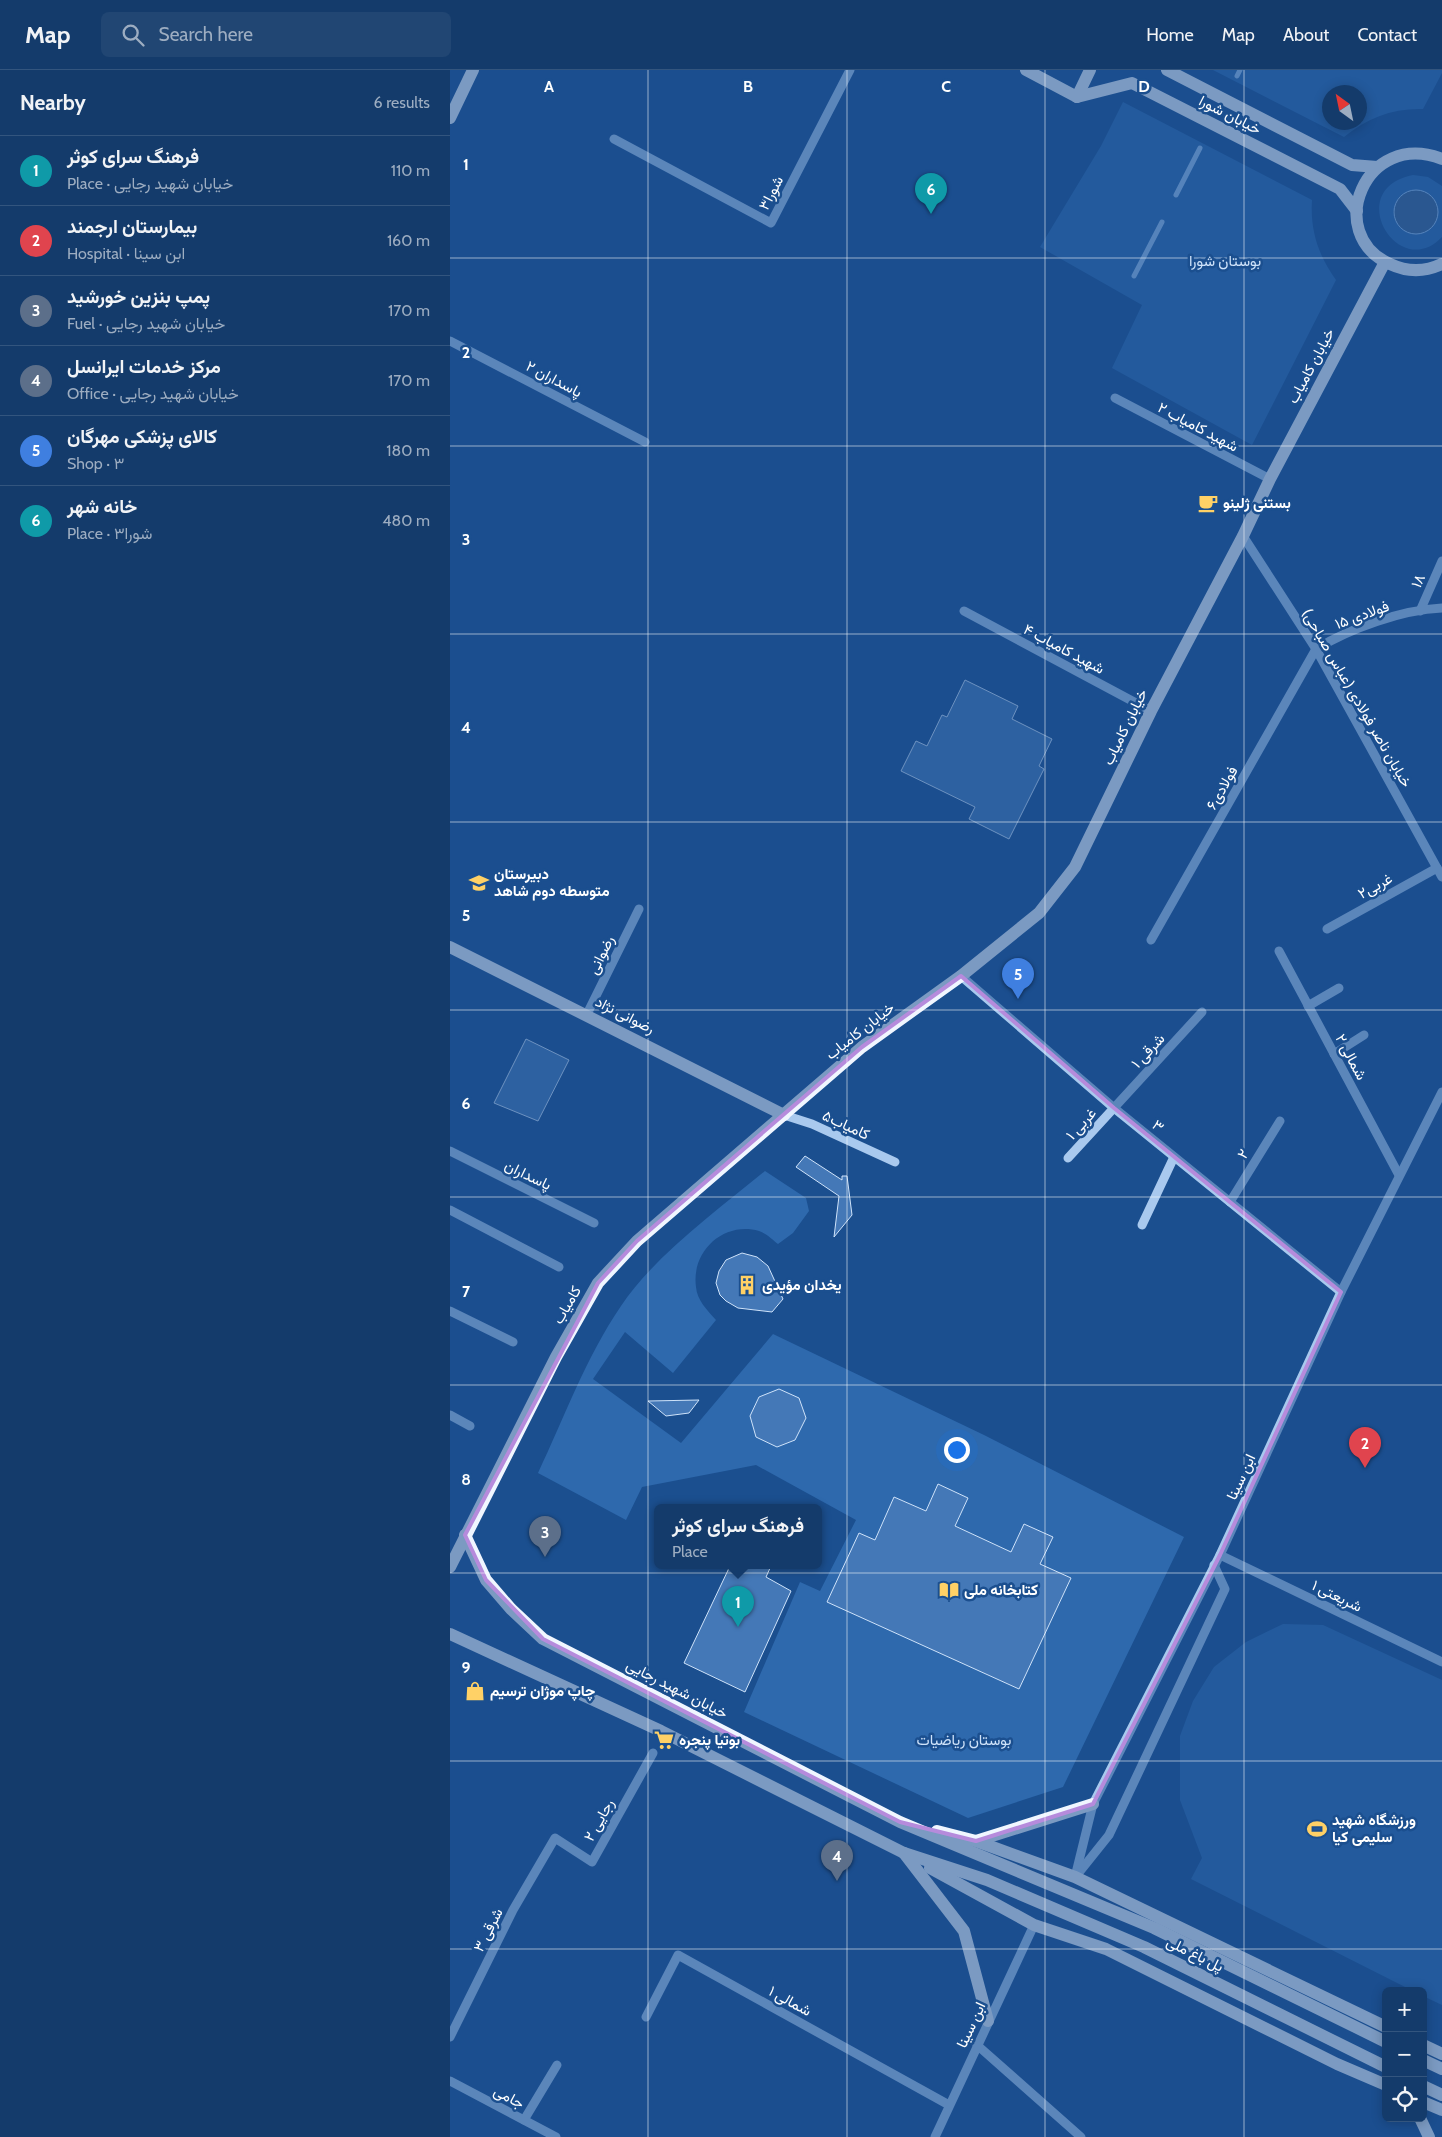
<!DOCTYPE html>
<html lang="en">
<head>
<meta charset="utf-8">
<style>
  :root { --surface:#143b6b; --page:#214673; --text:#f1f3f6; --muted:#9dadc1; --line:#33557e; --accent:#ffd166 }
  body { margin:0; font-family:Cabin,Vazirmatn,sans-serif; background:var(--page); color:var(--text) }
  .controls { position:absolute; right:15px; bottom:15px; display:grid; overflow:hidden; border-radius:8px; box-shadow:0 2px 12px #0003 }
  .controls button { width:45px; height:45px; display:grid; place-items:center; padding:0; border:0; border-bottom:1px solid var(--line); background:var(--surface); color:var(--text); font:25px sans-serif }
  .compass { position:absolute; left:872px; top:15px; width:45px; height:45px; border-radius:50%; background:var(--surface); box-shadow:0 2px 12px #0003; rotate:327deg }
  .you { position:absolute; left:506px; top:1379px; width:18px; height:18px; margin:-12px; border:4px solid #fff; border-radius:50%; background:#1a73e8; box-shadow:0 0 0 8px #1a73e833 }
  .badge { display:grid; place-items:center; width:32px; height:32px; border-radius:50%; background:var(--accent); color:#fff; font-size:16px; font-weight:700 }
  .pin { position:absolute; translate:-50% -41px; filter:drop-shadow(0 1px 2px #0008) }
  .pin::after { content:''; position:absolute; top:26px; width:18px; height:15px; background:inherit; clip-path:polygon(0 0,100% 0,50% 100%) }
  .popup { position:absolute; left:204px; top:1434px; width:168px; height:65px; box-sizing:border-box; display:grid; place-content:center; border-radius:8px; background:var(--surface); filter:drop-shadow(0 1px 4px #0005); font-size:16px; white-space:nowrap; color:var(--muted) }
  .popup b { font-size:19px; color:var(--text) }
  .popup::after { content:''; position:absolute; left:50%; top:100%; margin-left:-10px; border:10px solid transparent; border-top-color:var(--surface) }
  .list { margin:0; padding:0; list-style:none }
  h2 { display:flex; justify-content:space-between; align-items:center; height:65px; margin:0; padding:0 20px; font-size:21px }
  h2 small { font-size:16px; font-weight:400; color:var(--muted) }
  .list li { display:grid; grid-template-columns:32px 1fr auto; gap:15px; align-items:center; box-sizing:border-box; height:70px; padding:0 20px; border-top:1px solid var(--line) }
  .list b { display:block; font-size:19px; white-space:nowrap }
  .list p { margin:0; font-size:16px; white-space:nowrap; color:var(--muted) }
  .list em { font-size:16px; font-style:normal; color:var(--muted) }
  .icon { flex:none; width:28px; height:28px; fill:none; stroke:currentColor; stroke-width:2; stroke-linecap:round; stroke-linejoin:round }
  .map { position:relative; flex:none; width:992px; height:2067px; overflow:hidden }
  header { display:flex; align-items:center; gap:30px; box-sizing:border-box; height:70px; padding:0 25px; background:var(--surface); border-bottom:1px solid var(--line) }
  header strong { font-size:24px }
  nav { display:flex; gap:28px; margin-inline-start:auto; font-size:18px }
  .search { width:350px; height:45px; background:var(--page); display:flex; align-items:center; gap:12px; box-sizing:border-box; padding:0 18px; border-radius:8px; color:var(--muted); font-size:19px }
  main { display:flex }
  aside { flex:1; background:var(--surface) }
  .map>svg:first-child { display:block }
  .green { fill:#2e69ad; fill-rule:evenodd }
  .water { fill:#3c6290; stroke:#9cc4f0 }
  .lines { fill:none; stroke-linecap:round; stroke-linejoin:round }
  .stream { stroke:#9cc4f0; stroke-width:5 }
  .building { fill:#4478b7; stroke:#cfe3fa }
  .minor { stroke:#a9c9ee; stroke-width:9 }
  .major { stroke:#f0f6ff; stroke-width:12 }
  .marked { fill:none; stroke:#b68bdc; stroke-width:4; stroke-linejoin:round }
  .grid { fill:none; stroke:#fff; stroke-width:1; stroke-opacity:0.55 }
  .labels { text-anchor:middle; stroke-width:5; stroke-linejoin:round; paint-order:stroke }
  .street-label { font-size:15px; fill:#fff; stroke:#1b4f8f }
  .park-label { font-size:15px; fill:#cfe3fa; stroke:#1b4f8f }
  .poi-label { font-size:15px; font-weight:bold; fill:#fff; stroke:#1b4f8f; text-anchor:start }
  .grid-label { font-size:16px; text-anchor:middle; font-weight:bold; fill:#fff; stroke:#1b4f8f; stroke-width:5; stroke-linejoin:round; paint-order:stroke }
</style>
</head>
<body>
<header>
<strong>Map</strong>
<div class="search"><svg class="icon" aria-label="search" viewBox="0 0 24 24"><circle cx="10" cy="10" r="6"/><path d="M15 15l6 6"/></svg>Search here</div>
<nav><a>Home</a><a>Map</a><a>About</a><a>Contact</a></nav>
</header>
<main>
<aside>
<h2>Nearby<small>6 results</small></h2>
<ul class="list">
<li><span class="badge" style="background:#0f9aa8">1</span><div><b>فرهنگ سرای کوثر</b><p>Place · خیابان شهید رجایی</p></div><em>110 m</em></li>
<li><span class="badge" style="background:#e0444e">2</span><div><b>بیمارستان ارجمند</b><p>Hospital · ابن سینا</p></div><em>160 m</em></li>
<li><span class="badge" style="background:#5c6f8a">3</span><div><b>پمپ بنزین خورشید</b><p>Fuel · خیابان شهید رجایی</p></div><em>170 m</em></li>
<li><span class="badge" style="background:#5c6f8a">4</span><div><b>مرکز خدمات ایرانسل</b><p>Office · خیابان شهید رجایی</p></div><em>170 m</em></li>
<li><span class="badge" style="background:#3f7fe0">5</span><div><b>کالای پزشکی مهرگان</b><p>Shop · ۳</p></div><em>180 m</em></li>
<li><span class="badge" style="background:#0f9aa8">6</span><div><b>خانه شهر</b><p>Place · شورا۳</p></div><em>480 m</em></li>
</ul>
</aside>
<div class="map">
<svg width="992" height="2067" viewBox="0 0 992 2067">
  <rect width="100%" height="100%" fill="#1b4f8f"/>
  <!-- green -->
  <g class="green">
    <path d="M763,0H992V3L973,39C943,38 917,48 894,67ZM879,22H909V52H879Z"/>
    <path d="M673,32L862,130C860,160 868,185 886,210L802,375L662,298L692,235L590,177L651,76Z"/>
    <path d="M963,105L978,107L992,116V167C948,213 892,119 963,105ZM987,133C990,144 983,159 972,163L945,150L943,141Z"/>
    <path d="M315,1101L356,1128L359,1141L343,1163L328,1174C323,1170 316,1163 309,1161C274,1151 241,1181 246,1217C247,1230 257,1240 266,1250L223,1303L175,1262L143,1309L231,1373L323,1264L534,1365L734,1467L613,1717L518,1748L294,1642L350,1512L370,1521L406,1450L306,1395L192,1417L176,1450L88,1403C114,1348 136,1287 171,1236C205,1185 268,1140 315,1101ZM488,1415L518,1428L505,1456L561,1482L602,1467L590,1494L621,1508L569,1619L378,1532L425,1470L444,1427L476,1441Z"/>
    <path d="M833,1554L873,1555L992,1610V1935L973,1926V1921H963L741,1809L752,1788L730,1730V1666L743,1631L764,1597L796,1572Z"/>
  </g>
  <!-- water -->
  <circle class="water" cx="966" cy="142" r="22"/>
  <g class="lines">
    <!-- stream -->
    <g class="stream">
      <path d="M787,6L790,0"/>
      <path d="M726,125L750,78"/>
      <path d="M684,206L712,152"/>
    </g>
  </g>
  <!-- building -->
  <g class="building">
    <path d="M515,610L568,636L562,649L602,669L589,696L594,699L559,769L519,749L525,737L451,701L466,671L477,676L492,645L497,647Z"/>
    <path d="M76,969L119,990L88,1051L44,1033Z"/>
    <path d="M355,1086L392,1110V1106H397L402,1145L384,1167L389,1126L346,1097Z"/>
    <path d="M292,1183L307,1187L318,1196L333,1229L322,1242L288,1238L276,1231L270,1225L266,1213L269,1201L276,1190Z"/>
    <path d="M329,1319L349,1328L356,1348L345,1370L327,1377L306,1367L300,1346L309,1327Z"/>
    <path d="M249,1330L239,1343L216,1346L198,1331Z"/>
    <path d="M488,1414L518,1428L505,1456L561,1482L574,1454L603,1467L590,1494L621,1508L569,1619L377,1532L409,1463L425,1470L444,1427L476,1441Z"/>
    <path d="M280,1496H321L316,1507L341,1521L295,1622L234,1593Z"/>
  </g>
  <g class="lines">
    <!-- minor -->
    <g class="minor">
      <path d="M164,69L321,153L400,0"/>
      <path d="M0,271L195,372"/>
      <path d="M665,328L820,409"/>
      <path d="M793,466L866,579L992,807"/>
      <path d="M514,541L701,641"/>
      <path d="M970,541L992,491"/>
      <path d="M877,859L987,798"/>
      <path d="M701,870L866,579C901,558 951,540 992,538"/>
      <path d="M829,881L949,1105"/>
      <path d="M511,906L664,1038L891,1222"/>
      <path d="M858,936L889,918"/>
      <path d="M137,944L189,839"/>
      <path d="M884,984L914,965"/>
      <path d="M334,1045L362,1054L445,1092"/>
      <path d="M0,1081L144,1153"/>
      <path d="M618,1088L752,942"/>
      <path d="M780,1132L830,1051"/>
      <path d="M0,1140L109,1197"/>
      <path d="M692,1155L724,1087"/>
      <path d="M0,1241L63,1272"/>
      <path d="M0,1345L20,1356"/>
      <path d="M770,1485L992,1592"/>
      <path d="M627,1805L659,1765L775,1519L764,1495"/>
      <path d="M625,1807L643,1734L770,1485L891,1222L992,1022"/>
      <path d="M196,1947L228,1885L499,2035"/>
      <path d="M0,1967L63,1840L105,1768L142,1792L203,1683"/>
      <path d="M527,1975L631,2067"/>
      <path d="M0,2011L106,2067"/>
      <path d="M74,2050L107,1995"/>
      <path d="M485,2067L584,1855"/>
    </g>
    <!-- major -->
    <g class="major">
      <path d="M576,0L627,27L640,0"/>
      <path d="M717,0L902,95L927,97"/>
      <path d="M627,27L682,13L890,119L907,141"/>
      <path d="M0,48L23,0"/>
      <path d="M992,89C915,59 873,164 940,194C957,202 975,202 992,194"/>
      <path d="M0,877L334,1045"/>
      <path d="M15,1465L36,1510L61,1539L93,1569L450,1752L704,1858L936,1972"/>
      <path d="M0,1497L106,1287L148,1213L187,1171L412,977L511,906L589,843L625,797L701,641L793,466L820,409L935,192"/>
      <path d="M0,1564L211,1661L454,1783L537,1810L694,1877L936,1997"/>
      <path d="M487,1761L526,1771L625,1807L936,1957"/>
      <path d="M526,1771L643,1734"/>
      <path d="M454,1783L514,1861L538,1951"/>
      <path d="M480,1798L584,1855L656,1879L887,1994L936,2015"/>
      <path d="M973,1975L992,1984"/>
      <path d="M973,1990L992,1999"/>
      <path d="M973,2016L992,2025"/>
      <path d="M973,2032L992,2040"/>
      <path d="M970,2048L979,2067"/>
    </g>
  </g>
  <!-- marked area -->
  <path d="M0 0H992V2067H0ZM511,906L664,1038L891,1222L770,1485L643,1734L526,1771L450,1752L93,1569L36,1510L15,1465L148,1213L187,1171L412,977Z" fill="#1b4f8f" fill-opacity=".55" fill-rule="evenodd"/>
  <path class="marked" d="M511,906L664,1038L891,1222L770,1485L643,1734L526,1771L450,1752L93,1569L36,1510L15,1465L148,1213L187,1171L412,977Z"/>
  <!-- grid -->
  <path class="grid" d="M198,0V2067M397,0V2067M595,0V2067M794,0V2067M0,188H992M0,376H992M0,564H992M0,752H992M0,940H992M0,1127H992M0,1315H992M0,1503H992M0,1691H992M0,1879H992"/>
  <!-- icons -->
  <defs>
    <symbol id="cafe-bare" viewBox="-9 -9 18 18"><path d="M-5.5-4.5H6V0H3Q3 3.5 0 3.5H-2.5Q-5.5 3.5-5.5 0ZM3-3.2v2h1.7v-2ZM-6 4.5H4V6H-6Z" fill="#ffd166" stroke="#1b4f8f" stroke-width="2.5" paint-order="stroke"/></symbol>
    <symbol id="school-bare" viewBox="-9 -9 18 18"><path d="M0-5L7-2L0 1L-7-2ZM-4 1L0 2.5L4 1V4Q0 6-4 4Z" fill="#ffd166" stroke="#1b4f8f" stroke-width="2.5" paint-order="stroke"/></symbol>
    <symbol id="building-bare" viewBox="-9 -9 18 18"><path d="M-4-6H4V6H1V3H-1V6H-4ZM-2.5-4.3h1.7v1.8h-1.7ZM.8-4.3h1.7v1.8H.8ZM-2.5-1h1.7V.8h-1.7ZM.8-1h1.7V.8H.8Z" fill="#ffd166" stroke="#1b4f8f" stroke-width="2.5" paint-order="stroke"/></symbol>
    <symbol id="library-bare" viewBox="-9 -9 18 18"><path d="M-6-4Q-3-5.5-.7-3.5V5Q-3 3-6 4ZM6-4Q3-5.5 .7-3.5V5Q3 3 6 4Z" fill="#ffd166" stroke="#1b4f8f" stroke-width="2.5" paint-order="stroke"/></symbol>
    <symbol id="shop-bare" viewBox="-9 -9 18 18"><path d="M-5-2.5h2.3a2.7 3.5 0 0 1 5.4 0H5L5.5 6h-11ZM-1.5-2.5h3a1.5 2.3 0 0 0-3 0Z" fill="#ffd166" stroke="#1b4f8f" stroke-width="2.5" paint-order="stroke"/></symbol>
    <symbol id="supermarket-bare" viewBox="-9 -9 18 18"><path d="M-6-5.5h2.5l.6 2H6L4.5 2H-2.5L-4.4-4H-6ZM-1.5 3.2a1.3 1.3 0 1 0 .1 0ZM3 3.2a1.3 1.3 0 1 0 .1 0Z" fill="#ffd166" stroke="#1b4f8f" stroke-width="2.5" paint-order="stroke"/></symbol>
    <symbol id="stadium-bare" viewBox="-9 -9 18 18"><path d="M0-5a6.5 5 0 1 0 0 10a6.5 5 0 1 0 0-10ZM-3.5-1.8h7v3.6h-7Z" fill="#ffd166" stroke="#1b4f8f" stroke-width="2.5" paint-order="stroke"/></symbol>
  </defs>
  <g fill-rule="evenodd">
    <use href="#cafe-bare" x="744" y="419" width="28" height="28"/>
    <use href="#school-bare" x="15" y="799" width="28" height="28"/>
    <use href="#building-bare" x="283" y="1201" width="28" height="28"/>
    <use href="#library-bare" x="485" y="1506" width="28" height="28"/>
    <use href="#shop-bare" x="11" y="1607" width="28" height="28"/>
    <use href="#supermarket-bare" x="200" y="1656" width="28" height="28"/>
    <use href="#stadium-bare" x="853" y="1745" width="28" height="28"/>
  </g>
  <g class="labels">
    <!-- street labels -->
    <g class="street-label">
      <text transform="translate(780 45) rotate(27)" y="5">خیابان شورا</text>
      <text transform="translate(321 123) rotate(-63)" y="5">شورا۳</text>
      <text transform="translate(861 296) rotate(-62)" y="5">خیابان کامیاب</text>
      <text transform="translate(104 309) rotate(28)" y="5">پاسداران ۲</text>
      <text transform="translate(748 357) rotate(28)" y="5">شهید کامیاب ۲</text>
      <text transform="translate(968 511) rotate(-66)" y="5">۱۸</text>
      <text transform="translate(912 545) rotate(-20)" y="5">فولادی ۱۵</text>
      <text transform="translate(614 579) rotate(28)" y="5">شهید کامیاب ۴</text>
      <text transform="translate(907 628) rotate(60)" y="5">خیابان ناصر فولادی (عباس صباحی)</text>
      <text transform="translate(675 657) rotate(-64)" y="5">خیابان کامیاب</text>
      <text transform="translate(772 718) rotate(-60)" y="5">فولادی۶</text>
      <text transform="translate(925 816) rotate(-29)" y="5">غربی۲</text>
      <text transform="translate(151 885) rotate(-64)" y="5">رضوانی</text>
      <text transform="translate(175 945) rotate(27)" y="5">رضوانی نژاد</text>
      <text transform="translate(410 961) rotate(-38)" y="5">خیابان کامیاب</text>
      <text transform="translate(698 981) rotate(-47)" y="5">۱ شرقی</text>
      <text transform="translate(901 987) rotate(62)" y="5">۲ شمالی</text>
      <text transform="translate(631 1054) rotate(-48)" y="5">۱ غربی</text>
      <text transform="translate(396 1055) rotate(25)" y="5">کامیاب۵</text>
      <text transform="translate(708 1056) rotate(39)" y="5">۳</text>
      <text transform="translate(793 1084) rotate(-58)" y="5">۲</text>
      <text transform="translate(78 1105) rotate(26)" y="5">پاسداران</text>
      <text transform="translate(117 1235) rotate(-60)" y="5">کامیاب</text>
      <text transform="translate(791 1407) rotate(-65)" y="5">ابن سینا</text>
      <text transform="translate(887 1526) rotate(26)" y="5">شریعتی ۱</text>
      <text transform="translate(227 1619) rotate(27)" y="5">خیابان شهید رجایی</text>
      <text transform="translate(149 1750) rotate(-61)" y="5">رجایی ۲</text>
      <text transform="translate(38 1860) rotate(-63)" y="5">شرقی ۳</text>
      <text transform="translate(745 1884) rotate(26)" y="5">پل باغ ملی</text>
      <text transform="translate(340 1931) rotate(29)" y="5">شمالی ۱</text>
      <text transform="translate(521 1955) rotate(-65)" y="5">ابن سینا</text>
      <text transform="translate(59 2027) rotate(28)" y="5">جامی</text>
    </g>
    <!-- park labels -->
    <g class="park-label">
      <text x="775" y="196">بوستان شورا</text>
      <text x="514" y="1675">بوستان ریاضیات</text>
    </g>
    <!-- poi labels -->
    <g class="poi-label">
      <text x="773" y="438">بستنی ژلینو</text>
      <text x="44" y="809">دبیرستان<tspan x="44" dy="17">متوسطه دوم شاهد</tspan></text>
      <text x="312" y="1220">یخدان مؤیدی</text>
      <text x="514" y="1525">کتابخانه ملی</text>
      <text x="40" y="1626">چاپ موژان ترسیم</text>
      <text x="229" y="1675">بوتیا پنجره</text>
      <text x="882" y="1755">ورزشگاه شهید<tspan x="882" dy="17">سلیمی کیا</tspan></text>
    </g>
  </g>
  <g class="grid-label">
    <text x="99" y="22">A</text>
    <text x="298" y="22">B</text>
    <text x="496" y="22">C</text>
    <text x="694" y="22">D</text>
    <text x="16" y="100">1</text>
    <text x="16" y="288">2</text>
    <text x="16" y="475">3</text>
    <text x="16" y="663">4</text>
    <text x="16" y="851">5</text>
    <text x="16" y="1039">6</text>
    <text x="16" y="1227">7</text>
    <text x="16" y="1415">8</text>
    <text x="16" y="1603">9</text>
  </g>
</svg>
<div class="controls">
<button>+</button>
<button>−</button>
<button><svg class="icon" aria-label="locate" viewBox="0 0 24 24"><circle cx="12" cy="12" r="6"/><path d="M12 2v4M12 18v4M2 12h4M18 12h4"/></svg></button>
</div>
<svg class="compass" viewBox="-18 -18 36 36"><path d="M0-13l5 13h-10z" fill="#e53935"/><path d="M0 13l5-13h-10z" fill="#9dadc1"/></svg>
<div class="you"></div>
<div class="pin badge" style="left:288px;top:1557px;background:#0f9aa8">1</div>
<div class="popup"><b>فرهنگ سرای کوثر</b>Place</div>
<div class="pin badge" style="left:915px;top:1398px;background:#e0444e">2</div>
<div class="pin badge" style="left:95px;top:1487px;background:#5c6f8a">3</div>
<div class="pin badge" style="left:387px;top:1811px;background:#5c6f8a">4</div>
<div class="pin badge" style="left:568px;top:929px;background:#3f7fe0">5</div>
<div class="pin badge" style="left:481px;top:144px;background:#0f9aa8">6</div>
</div>
</main>
</body>
</html>
